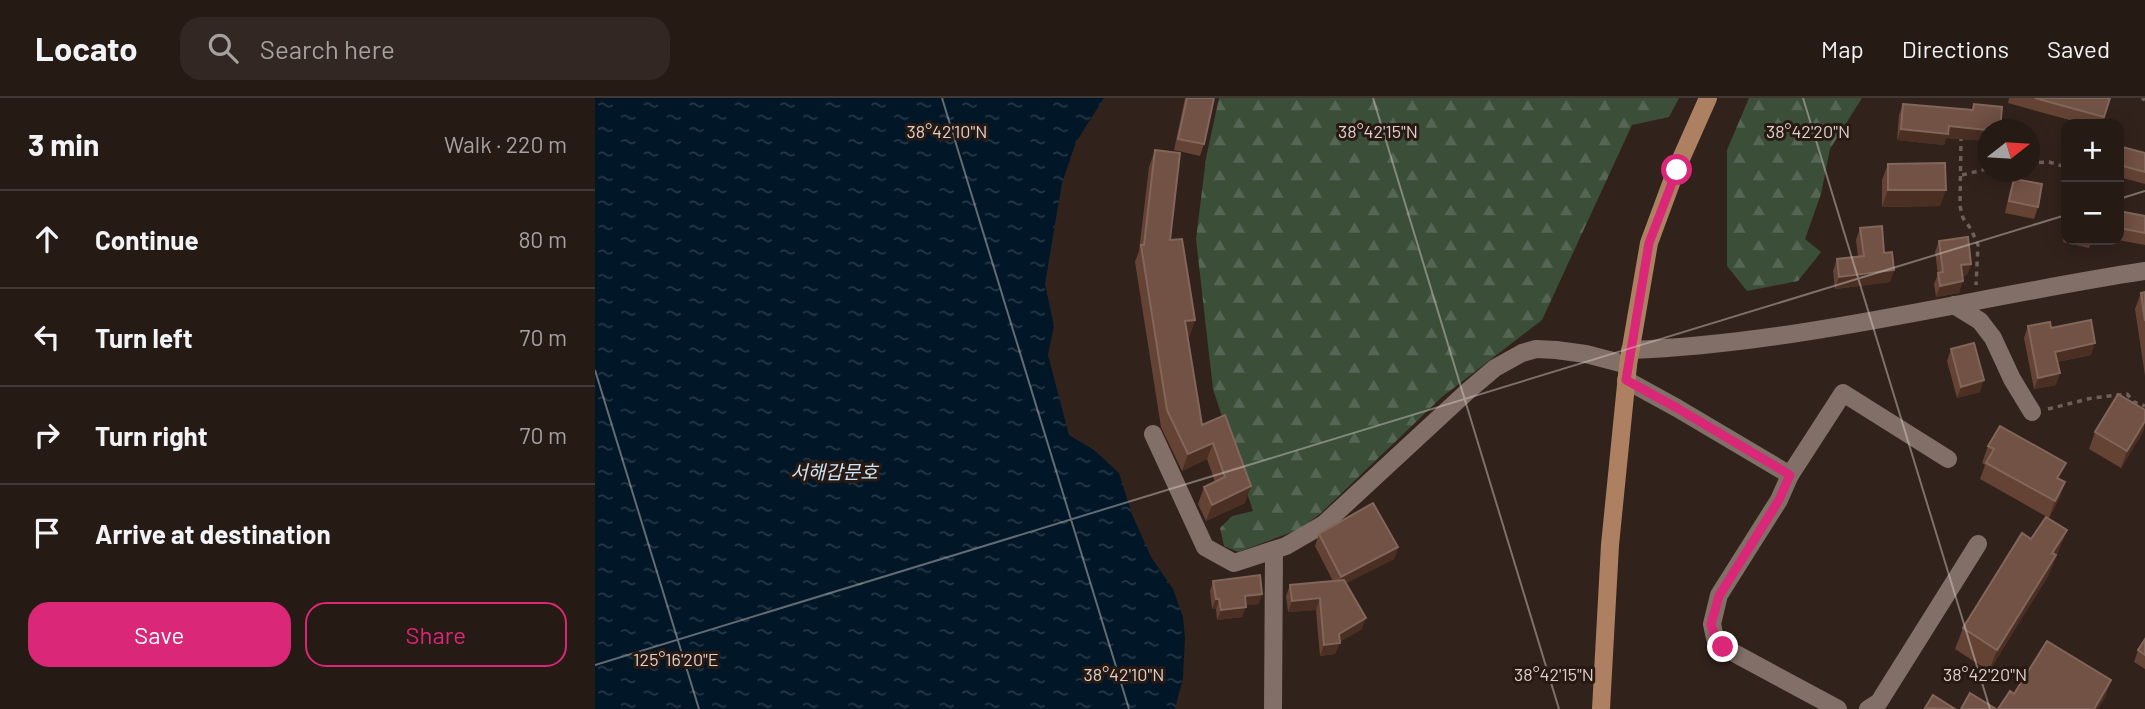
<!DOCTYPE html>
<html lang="en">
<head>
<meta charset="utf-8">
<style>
  :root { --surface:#261a15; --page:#322722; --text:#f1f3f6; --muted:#a4a1a0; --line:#423834; --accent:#db2777 }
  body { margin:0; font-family:Barlow,"Noto Sans KR",sans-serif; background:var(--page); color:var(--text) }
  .controls { position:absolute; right:21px; top:21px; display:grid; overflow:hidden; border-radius:14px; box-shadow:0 4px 18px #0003 }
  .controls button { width:63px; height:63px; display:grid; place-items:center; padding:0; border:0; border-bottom:2px solid var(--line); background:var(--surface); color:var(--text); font:35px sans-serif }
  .compass { position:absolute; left:1382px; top:21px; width:63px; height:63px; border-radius:50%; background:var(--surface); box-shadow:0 4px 18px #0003; rotate:73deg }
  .stop { position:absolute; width:21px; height:21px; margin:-16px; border:5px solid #db2777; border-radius:50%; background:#fff }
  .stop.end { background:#db2777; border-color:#fff; box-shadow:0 2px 7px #0008 }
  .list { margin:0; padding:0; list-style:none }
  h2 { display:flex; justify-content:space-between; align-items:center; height:91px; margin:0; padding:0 28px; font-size:30px }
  h2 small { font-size:23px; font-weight:400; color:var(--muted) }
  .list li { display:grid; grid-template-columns:46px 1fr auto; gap:21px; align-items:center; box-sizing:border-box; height:98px; padding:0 28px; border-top:2px solid var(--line) }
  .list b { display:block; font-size:26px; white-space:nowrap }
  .list em { font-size:23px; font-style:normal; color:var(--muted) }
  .actions { display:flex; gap:14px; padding:21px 28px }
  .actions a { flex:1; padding:16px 0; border:2px solid var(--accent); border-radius:21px; text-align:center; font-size:24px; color:var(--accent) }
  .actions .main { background:var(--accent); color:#fff }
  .icon { flex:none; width:38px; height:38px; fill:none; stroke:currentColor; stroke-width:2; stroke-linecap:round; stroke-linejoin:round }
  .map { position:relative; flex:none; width:1550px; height:611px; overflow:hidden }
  header { display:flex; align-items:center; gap:42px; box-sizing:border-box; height:98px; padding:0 35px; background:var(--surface); border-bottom:2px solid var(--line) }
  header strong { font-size:33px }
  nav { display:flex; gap:38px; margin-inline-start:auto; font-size:24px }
  .search { width:490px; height:63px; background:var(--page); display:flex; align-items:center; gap:18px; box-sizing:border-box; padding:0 24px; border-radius:21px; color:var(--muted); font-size:26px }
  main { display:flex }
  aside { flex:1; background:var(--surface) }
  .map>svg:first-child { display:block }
  .forest { fill:url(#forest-firs) }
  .water { fill:url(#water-ripples) }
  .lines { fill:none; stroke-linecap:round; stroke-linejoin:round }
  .path { stroke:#6d5f59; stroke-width:3.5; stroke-dasharray:5 5; stroke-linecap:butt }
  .minor { stroke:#826f67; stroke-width:18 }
  .major { stroke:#ad8062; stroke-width:18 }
  .wall { fill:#644334 }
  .shaded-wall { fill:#4b2f23 }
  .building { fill:#715244; stroke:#82665a; stroke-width:2 }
  .route { stroke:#db2777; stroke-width:9 }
  .ticks { fill:none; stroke:#dcd1cd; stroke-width:2; stroke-opacity:0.45 }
  .labels { text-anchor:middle; stroke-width:6; stroke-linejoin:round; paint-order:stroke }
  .water-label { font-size:19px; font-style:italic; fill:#cce3f5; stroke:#281913 }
  .ticks-label { font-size:18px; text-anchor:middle; fill:#dcd1cd; stroke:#281913; stroke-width:6; stroke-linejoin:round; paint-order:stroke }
</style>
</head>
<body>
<header>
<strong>Locato</strong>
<div class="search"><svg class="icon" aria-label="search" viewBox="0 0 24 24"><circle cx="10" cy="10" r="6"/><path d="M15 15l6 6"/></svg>Search here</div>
<nav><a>Map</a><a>Directions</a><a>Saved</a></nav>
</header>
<main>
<aside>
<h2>3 min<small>Walk · 220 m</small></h2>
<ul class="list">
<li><svg class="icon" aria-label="ahead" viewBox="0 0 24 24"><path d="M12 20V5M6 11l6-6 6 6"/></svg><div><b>Continue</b></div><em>80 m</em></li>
<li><svg class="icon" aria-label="left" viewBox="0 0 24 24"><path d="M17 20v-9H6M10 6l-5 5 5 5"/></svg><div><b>Turn left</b></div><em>70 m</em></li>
<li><svg class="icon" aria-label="right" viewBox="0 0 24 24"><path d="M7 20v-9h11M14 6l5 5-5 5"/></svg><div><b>Turn right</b></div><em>70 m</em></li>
<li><svg class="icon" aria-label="arrive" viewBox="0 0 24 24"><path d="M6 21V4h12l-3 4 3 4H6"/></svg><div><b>Arrive at destination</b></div></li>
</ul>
<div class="actions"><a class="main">Save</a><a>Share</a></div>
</aside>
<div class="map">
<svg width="1550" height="611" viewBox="0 0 1550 611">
  <defs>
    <pattern id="forest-firs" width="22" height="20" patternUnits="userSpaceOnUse" patternTransform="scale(1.75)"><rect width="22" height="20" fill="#3a4e38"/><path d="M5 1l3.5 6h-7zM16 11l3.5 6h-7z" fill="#566654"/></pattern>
    <pattern id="water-ripples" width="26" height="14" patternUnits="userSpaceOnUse" patternTransform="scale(1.75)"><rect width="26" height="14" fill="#011728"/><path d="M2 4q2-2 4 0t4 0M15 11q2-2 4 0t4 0" fill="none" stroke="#253846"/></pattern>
  </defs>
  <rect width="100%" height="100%" fill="#32221c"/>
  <!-- forest -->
  <g class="forest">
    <path d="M624,0H1084L1074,19L1037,27L947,222L847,299L726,415L705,431L643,454L629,448L625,430L637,418L658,413L618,291L601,141L611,60Z"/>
    <path d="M1154,0H1267L1235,51L1226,96L1210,141L1226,154L1203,183L1152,193L1132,168V52Z"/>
  </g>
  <!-- water -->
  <path class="water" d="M0,0H509L481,44L467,85L450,186L459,228L453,257L474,337L499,352L524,375L537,416L556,459L578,491L588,519L590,540L588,580L580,611H0Z"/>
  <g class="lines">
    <!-- path -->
    <g class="path">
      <path d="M1547,0L1550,2"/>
      <path d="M1366,38L1365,108L1368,120L1376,131L1383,147L1381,187"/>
      <path d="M1434,65L1454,64L1471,69"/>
      <path d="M1367,77L1392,71"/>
      <path d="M1453,311L1497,300L1532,296L1539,304L1550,308"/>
    </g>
    <!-- minor -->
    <g class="minor">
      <path d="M1359,207L1385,223L1398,240L1417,281L1437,314"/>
      <path d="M1035,252C1209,245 1379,199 1550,173"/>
      <path d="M1031,282L1082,310L1195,377L1184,402L1124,497L1117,526L1120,540L1128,549L1243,611"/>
      <path d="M558,336L610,449L639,465L691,448L729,426L874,292L900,270L927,255L941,251L961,252L991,256L1033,267"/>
      <path d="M1195,377L1248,295L1353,361"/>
      <path d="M678,611L679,453"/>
      <path d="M1273,611L1284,604L1383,446"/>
    </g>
    <!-- major -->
    <path class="major" d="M1006,611L1015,447L1033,267L1054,145L1081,72L1113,0"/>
  </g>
  <!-- wall -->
  <g class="wall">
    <path d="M590,0H619L609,46L605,58L579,52Z"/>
    <path d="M1414,0H1515L1507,26H1489L1413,5Z"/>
    <path d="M1308,6L1377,12L1379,6L1392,32V43L1351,40L1349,47L1302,42L1304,17Z"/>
    <path d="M1524,48L1550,55V86L1524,79Z"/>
    <path d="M560,52L575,142L600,222L594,239H593L607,327L630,317L650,405L611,423L603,406L609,389L620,384L612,361L587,373L566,329L540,164L544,153L554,69Z"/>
    <path d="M1293,66L1345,108L1287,109V82Z"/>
    <path d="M1419,81L1443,109L1439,121L1410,115L1415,92Z"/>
    <path d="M1524,113L1550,118V147L1523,142H1524Z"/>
    <path d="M1471,126V142H1497L1494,150L1468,144Z"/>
    <path d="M1265,130L1289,155L1299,172L1295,184L1240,191L1238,173L1242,161L1263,159L1261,142Z"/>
    <path d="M1344,143L1376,166L1372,177L1368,178L1364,195L1341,199L1339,186L1343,176L1340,154Z"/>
    <path d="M1550,194V278L1540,211L1546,195Z"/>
    <path d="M1433,228L1456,230L1496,257L1462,264L1461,287L1439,291L1429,240Z"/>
    <path d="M1356,251L1385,294L1362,300L1352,263Z"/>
    <path d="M1549,332L1526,370L1494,351L1500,334Z"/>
    <path d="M1393,348L1470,384L1464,401L1454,420L1385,381L1390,367L1387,365Z"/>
    <path d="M1472,432L1453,478L1394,573L1360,551L1368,530L1436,441Z"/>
    <path d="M724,436L803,449L799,461L751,485L767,531L744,544L740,556L725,558L721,512L693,514L691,498L695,487L738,483L720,448Z"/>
    <path d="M618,483L664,506L651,507L647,519L622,522L621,511H617L615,493Z"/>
    <path d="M1550,541V571L1539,564L1543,552Z"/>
  </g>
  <!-- shaded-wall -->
  <g class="shaded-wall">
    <path d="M1354,28L1392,32V43L1351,40L1349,47L1302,42L1306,31Z"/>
    <path d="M1293,92H1351L1345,108L1287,109Z"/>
    <path d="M1376,166L1372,177L1362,178L1366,167Z"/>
    <path d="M1299,172L1295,184L1240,191L1244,179Z"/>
    <path d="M1368,183L1364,195L1341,199L1345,188Z"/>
    <path d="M600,222L594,239L584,240L590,223Z"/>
    <path d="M1500,245L1496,257L1456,265L1460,254Z"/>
    <path d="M1465,275L1461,287L1439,291L1443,280Z"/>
    <path d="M1389,282L1385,294L1362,300L1366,289Z"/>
    <path d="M1550,323L1549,332L1526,370L1532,353Z"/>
    <path d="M618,345L612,361L587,373L593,356Z"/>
    <path d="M1470,384L1464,401L1454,420L1460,403Z"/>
    <path d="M656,388L650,405L611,423L617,407Z"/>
    <path d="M1472,432L1453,478L1394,573L1402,552Z"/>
    <path d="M803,449L799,461L742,490L746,479Z"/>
    <path d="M667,496L664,506L646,508L650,498Z"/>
    <path d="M725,500L721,512L693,514L697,503Z"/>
    <path d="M621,501H624L621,511H617Z"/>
    <path d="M651,509L647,519L622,522L626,512Z"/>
    <path d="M771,520L767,531L743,545H745L740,556L725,558L729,547L744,536Z"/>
    <path d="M1516,582L1510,600L1503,611H1499Z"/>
  </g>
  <!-- building -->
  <g class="building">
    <path d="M592,0H619L609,46L583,41Z"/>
    <path d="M1440,0H1515L1509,19Z"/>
    <path d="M1308,6L1378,12L1379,6L1407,9L1405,32H1392L1354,28L1353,36L1306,31Z"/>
    <path d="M1524,48L1550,55V74L1524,67Z"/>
    <path d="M560,52L585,55L575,142L587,141L600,222L590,223L607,327L630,317L656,388L617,407L609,389L630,379L618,345L593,356L572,312L546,147H549Z"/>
    <path d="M1350,65L1351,92H1293V66Z"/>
    <path d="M1419,81L1447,86L1443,109L1414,103Z"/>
    <path d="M1524,113L1550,118V135L1524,130Z"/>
    <path d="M1287,128L1289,155L1297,154L1299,172L1244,179L1242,161L1269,158L1265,130Z"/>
    <path d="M1373,139L1376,166L1366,167L1368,183L1345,188L1343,175L1348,174L1344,143Z"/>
    <path d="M1550,194V223L1546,195Z"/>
    <path d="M1496,222L1500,245L1460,254L1465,275L1443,280L1433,228L1455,224L1456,230Z"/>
    <path d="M1379,245L1389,282L1366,289L1356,251Z"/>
    <path d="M1523,296L1550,312V323L1532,353L1500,334Z"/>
    <path d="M1405,328L1471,365L1462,380L1470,384L1460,403L1391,365L1399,351L1393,348Z"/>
    <path d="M778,405L803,449L746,479L724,436Z"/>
    <path d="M1451,419L1472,432L1457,455L1461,457L1402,552L1368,530L1427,435L1436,441Z"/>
    <path d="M665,477L667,496L650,498L651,509L626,512L624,501H621L618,483Z"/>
    <path d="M749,482L771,520L744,536L745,545L729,547L725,500L697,503L695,487Z"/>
    <path d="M1550,541V557L1543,552Z"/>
    <path d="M1452,543L1516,582L1499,611H1403L1415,593L1419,596Z"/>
    <path d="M1375,595L1401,611H1366Z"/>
    <path d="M1338,597L1360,611L1330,610Z"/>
  </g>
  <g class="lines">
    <!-- route -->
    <path class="route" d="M1082,72L1054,145L1031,282L1082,310L1195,377L1184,402L1124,498L1116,526L1120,540L1128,549"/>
  </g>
  <!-- ticks -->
  <path class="ticks" d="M347,0L534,611M778,0L964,611M1208,0L1395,611M1524,101L1550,93M0,272L104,611M0,567L1471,117"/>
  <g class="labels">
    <!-- water labels -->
    <g class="water-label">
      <text x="239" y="381">서해갑문호</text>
    </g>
  </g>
  <g class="ticks-label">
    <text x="352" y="40">38°42'10"N</text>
    <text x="783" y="40">38°42'15"N</text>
    <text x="1213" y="40">38°42'20"N</text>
    <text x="81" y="568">125°16'20"E</text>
    <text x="529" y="583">38°42'10"N</text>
    <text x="959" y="583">38°42'15"N</text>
    <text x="1390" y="583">38°42'20"N</text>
  </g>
</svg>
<div class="controls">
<button>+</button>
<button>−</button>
</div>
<svg class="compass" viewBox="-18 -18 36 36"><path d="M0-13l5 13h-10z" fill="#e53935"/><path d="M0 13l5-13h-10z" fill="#a4a1a0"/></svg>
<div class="stop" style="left:1082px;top:72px"></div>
<div class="stop end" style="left:1128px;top:549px"></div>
</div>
</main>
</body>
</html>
